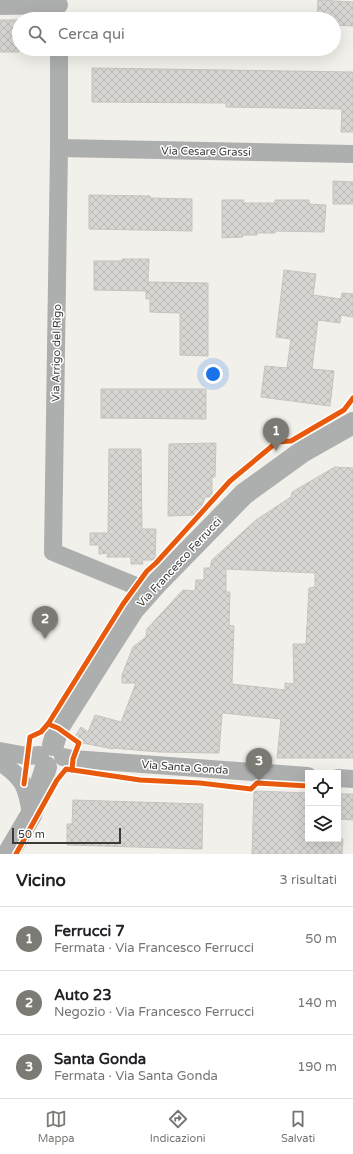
<!DOCTYPE html>
<html lang="it">
<head>
<meta charset="utf-8">
<style>
  :root { --surface:#fff; --page:#f6f6f6; --text:#202124; --muted:#757577; --line:#e0e0e0; --accent:#7c7a75 }
  body { margin:0; font-family:"Varela Round",sans-serif; background:var(--page); color:var(--text) }
  .controls { position:absolute; right:12px; bottom:12px; display:grid; overflow:hidden; border-radius:0px; box-shadow:0 4px 16px #0002 }
  .controls button { width:36px; height:36px; display:grid; place-items:center; padding:0; border:0; border-bottom:1px solid var(--line); background:var(--surface); color:var(--text); font:20px sans-serif }
  .scale { position:absolute; left:12px; bottom:10px; width:109px; box-sizing:border-box; padding-left:4px; border:2px solid #3c3a36; border-top:0; font-size:11px; line-height:14px; white-space:nowrap; color:#3c3a36; -webkit-text-stroke:3px #fff; paint-order:stroke }
  .you { position:absolute; left:213px; top:374px; width:14px; height:14px; margin:-10px; border:3px solid #fff; border-radius:50%; background:#1a73e8; box-shadow:0 0 0 6px #1a73e833 }
  .badge { display:grid; place-items:center; width:26px; height:26px; border-radius:50%; background:var(--accent); color:#fff; font-size:13px; font-weight:700 }
  .pin { position:absolute; translate:-50% -33px; filter:drop-shadow(0 1px 2px #0008) }
  .pin::after { content:''; position:absolute; top:21px; width:14px; height:12px; background:inherit; clip-path:polygon(0 0,100% 0,50% 100%) }
  .list { margin:0; padding:0; list-style:none }
  h2 { display:flex; justify-content:space-between; align-items:center; height:52px; margin:0; padding:0 16px; font-size:17px }
  h2 small { font-size:13px; font-weight:400; color:var(--muted) }
  .list li { display:grid; grid-template-columns:26px 1fr auto; gap:12px; align-items:center; box-sizing:border-box; height:64px; padding:0 16px; border-top:1px solid var(--line) }
  .list b { display:block; font-size:15px; white-space:nowrap }
  .list p { margin:0; font-size:13px; white-space:nowrap; color:var(--muted) }
  .list em { font-size:13px; font-style:normal; color:var(--muted) }
  .icon { flex:none; width:22px; height:22px; fill:none; stroke:currentColor; stroke-width:2; stroke-linecap:round; stroke-linejoin:round }
  .map { position:relative; flex:none; width:353px; height:854px; overflow:hidden }
  .search { position:absolute; background:var(--surface); box-shadow:0 4px 16px #0002; left:12px; right:12px; top:12px; height:44px; display:flex; align-items:center; gap:10px; box-sizing:border-box; padding:0 14px; border-radius:22px; color:var(--muted); font-size:15px }
  .sheet { height:244px; background:var(--surface) }
  nav { display:flex; justify-content:space-around; align-items:center; box-sizing:border-box; height:56px; border-top:1px solid var(--line); background:var(--surface); font-size:11px; color:var(--muted) }
  nav a { display:grid; justify-items:center; gap:2px }
  nav .on { color:var(--accent) }
  .map>svg:first-child { display:block }
  .building { fill:url(#building-cross-hatch); stroke:#c5c4c0; fill-rule:evenodd }
  .lines { fill:none; stroke-linecap:round; stroke-linejoin:round }
  .minor { stroke:#adaeae; stroke-width:18 }
  .tertiary { stroke:#adaeae; stroke-width:22 }
  .cycleway-casing { stroke:#fff; stroke-width:8 }
  .cycleway { stroke:#e8590c; stroke-width:5 }
  .labels { text-anchor:middle; stroke-width:3; stroke-linejoin:round; paint-order:stroke }
  .street-label { font-size:11px; fill:#3c3a36; stroke:#fff }
</style>
</head>
<body>
<div class="map">
<svg width="353" height="854" viewBox="0 0 353 854">
  <defs>
    <pattern id="building-cross-hatch" width="8" height="8" patternUnits="userSpaceOnUse"><rect width="8" height="8" fill="#d8d6d2"/><path d="M0 0l8 8M0 8l8-8" fill="none" stroke="#bab8b5"/></pattern>
  </defs>
  <rect width="100%" height="100%" fill="#f2f0ea"/>
  <!-- building -->
  <g class="building">
    <path d="M318,0L353,2V26L334,25V19H317Z"/>
    <rect x="0" y="20" width="19" height="32"/>
    <path d="M92,68L353,72V132H341L342,109L226,107V103L92,102Z"/>
    <path d="M333,181L353,182V204H333Z"/>
    <path d="M89,195L150,196V198L192,199V231L89,229Z"/>
    <path d="M222,200H244L243,203H275V200H309V204L326,205L324,232L276,231L275,233H257V235H243V237L222,238Z"/>
    <path d="M122,259H149L148,282L208,283V356L180,355V313L150,312V299H146V291L94,290V261H122Z"/>
    <path d="M284,270L316,274L313,295L341,299L342,293L353,294V317L341,315L340,323L318,320L312,369L334,371L330,406L261,397L265,366L287,368L291,339L276,337Z"/>
    <path d="M101,389H206V419L101,418Z"/>
    <path d="M216,443L215,477H212V497H205L201,509L196,515L168,516L169,444Z"/>
    <path d="M109,449H141L142,529H156L155,560H142L143,564H131V557H107L108,553L99,554V545H90V533H108Z"/>
    <path d="M335,467L353,468V758H277L281,719L223,713L222,714L219,753L159,752L112,748L113,749L83,743L74,738L81,727L88,732L95,715L121,722L136,683H122V675L133,647L146,637L147,629L183,590L195,591L196,580H204V568H210L212,560L256,520L291,497L292,492ZM226,569L315,573V587L309,588L306,644H293L294,684L285,683V690L232,684L234,626L229,625L230,592H226Z"/>
    <path d="M254,791L308,793V839H343L342,854H252Z"/>
    <path d="M338,794H353V820L338,819Z"/>
    <path d="M73,800L203,804L202,849L67,845V824H72Z"/>
  </g>
  <g class="lines">
    <!-- minor -->
    <g class="minor">
      <path d="M0,6L59,5"/>
      <path d="M59,49V148L53,552L136,586L148,593"/>
      <path d="M59,148L353,154"/>
      <path d="M0,751L27,756L40,755"/>
      <path d="M63,757L73,759L308,776"/>
      <path d="M0,762C24,778 27,787 31,815"/>
      <path d="M338,778L353,779"/>
    </g>
    <!-- tertiary -->
    <g class="tertiary">
      <path d="M53,745L58,728L101,660L133,610L157,583L244,494L302,452L353,423"/>
      <path d="M8,854L31,815L46,767"/>
    </g>
    <defs>
      <g id="cycleway">
        <path d="M48,724L58,728L79,743L73,759L72,770"/>
        <path d="M24,784L30,737L41,732L48,724L123,604L147,571L156,563L230,481L277,442L291,441L344,410L353,398"/>
        <path d="M16,854L57,780L66,769L140,780L200,783L251,789L257,783L308,786"/>
      </g>
    </defs>
    <!-- cycleway casing -->
    <use href="#cycleway" class="cycleway-casing"/>
    <!-- cycleway -->
    <use href="#cycleway" class="cycleway"/>
  </g>
  <g class="labels">
    <!-- street labels -->
    <g class="street-label">
      <text transform="translate(206 151) rotate(1)" y="4">Via Cesare Grassi</text>
      <text transform="translate(56 353) rotate(-89)" y="4">Via Arrigo del Rigo</text>
      <text transform="translate(179 562) rotate(-47)" y="4">Via Francesco Ferrucci</text>
      <text transform="translate(185 767) rotate(4)" y="4">Via Santa Gonda</text>
    </g>
  </g>
</svg>
<div class="controls">
<button><svg class="icon" aria-label="locate" viewBox="0 0 24 24"><circle cx="12" cy="12" r="6"/><path d="M12 2v4M12 18v4M2 12h4M18 12h4"/></svg></button>
<button><svg class="icon" aria-label="layers" viewBox="0 0 24 24"><path d="M12 4l9 5-9 5-9-5zM3 14l9 5 9-5"/></svg></button>
</div>
<div class="scale">50 m</div>
<div class="you"></div>
<div class="pin badge" style="left:276px;top:451px">1</div>
<div class="pin badge" style="left:45px;top:639px">2</div>
<div class="pin badge" style="left:259px;top:781px">3</div>
<div class="search"><svg class="icon" aria-label="search" viewBox="0 0 24 24"><circle cx="10" cy="10" r="6"/><path d="M15 15l6 6"/></svg>Cerca qui</div>
</div>
<section class="sheet">
<h2>Vicino<small>3 risultati</small></h2>
<ul class="list">
<li><span class="badge">1</span><div><b>Ferrucci 7</b><p>Fermata · Via Francesco Ferrucci</p></div><em>50 m</em></li>
<li><span class="badge">2</span><div><b>Auto 23</b><p>Negozio · Via Francesco Ferrucci</p></div><em>140 m</em></li>
<li><span class="badge">3</span><div><b>Santa Gonda</b><p>Fermata · Via Santa Gonda</p></div><em>190 m</em></li>
</ul>
</section>
<nav>
<a class="on"><svg class="icon" aria-label="map" viewBox="0 0 24 24"><path d="M3 6l6-2 6 2 6-2v14l-6 2-6-2-6 2zM9 4v14M15 6v14"/></svg>Mappa</a>
<a><svg class="icon" aria-label="directions" viewBox="0 0 24 24"><path d="M12 3l9 9-9 9-9-9zM9 14v-3h6M13 9l2 2-2 2"/></svg>Indicazioni</a>
<a><svg class="icon" aria-label="saved" viewBox="0 0 24 24"><path d="M7 4h10v16l-5-4-5 4z"/></svg>Salvati</a>
</nav>
</body>
</html>
